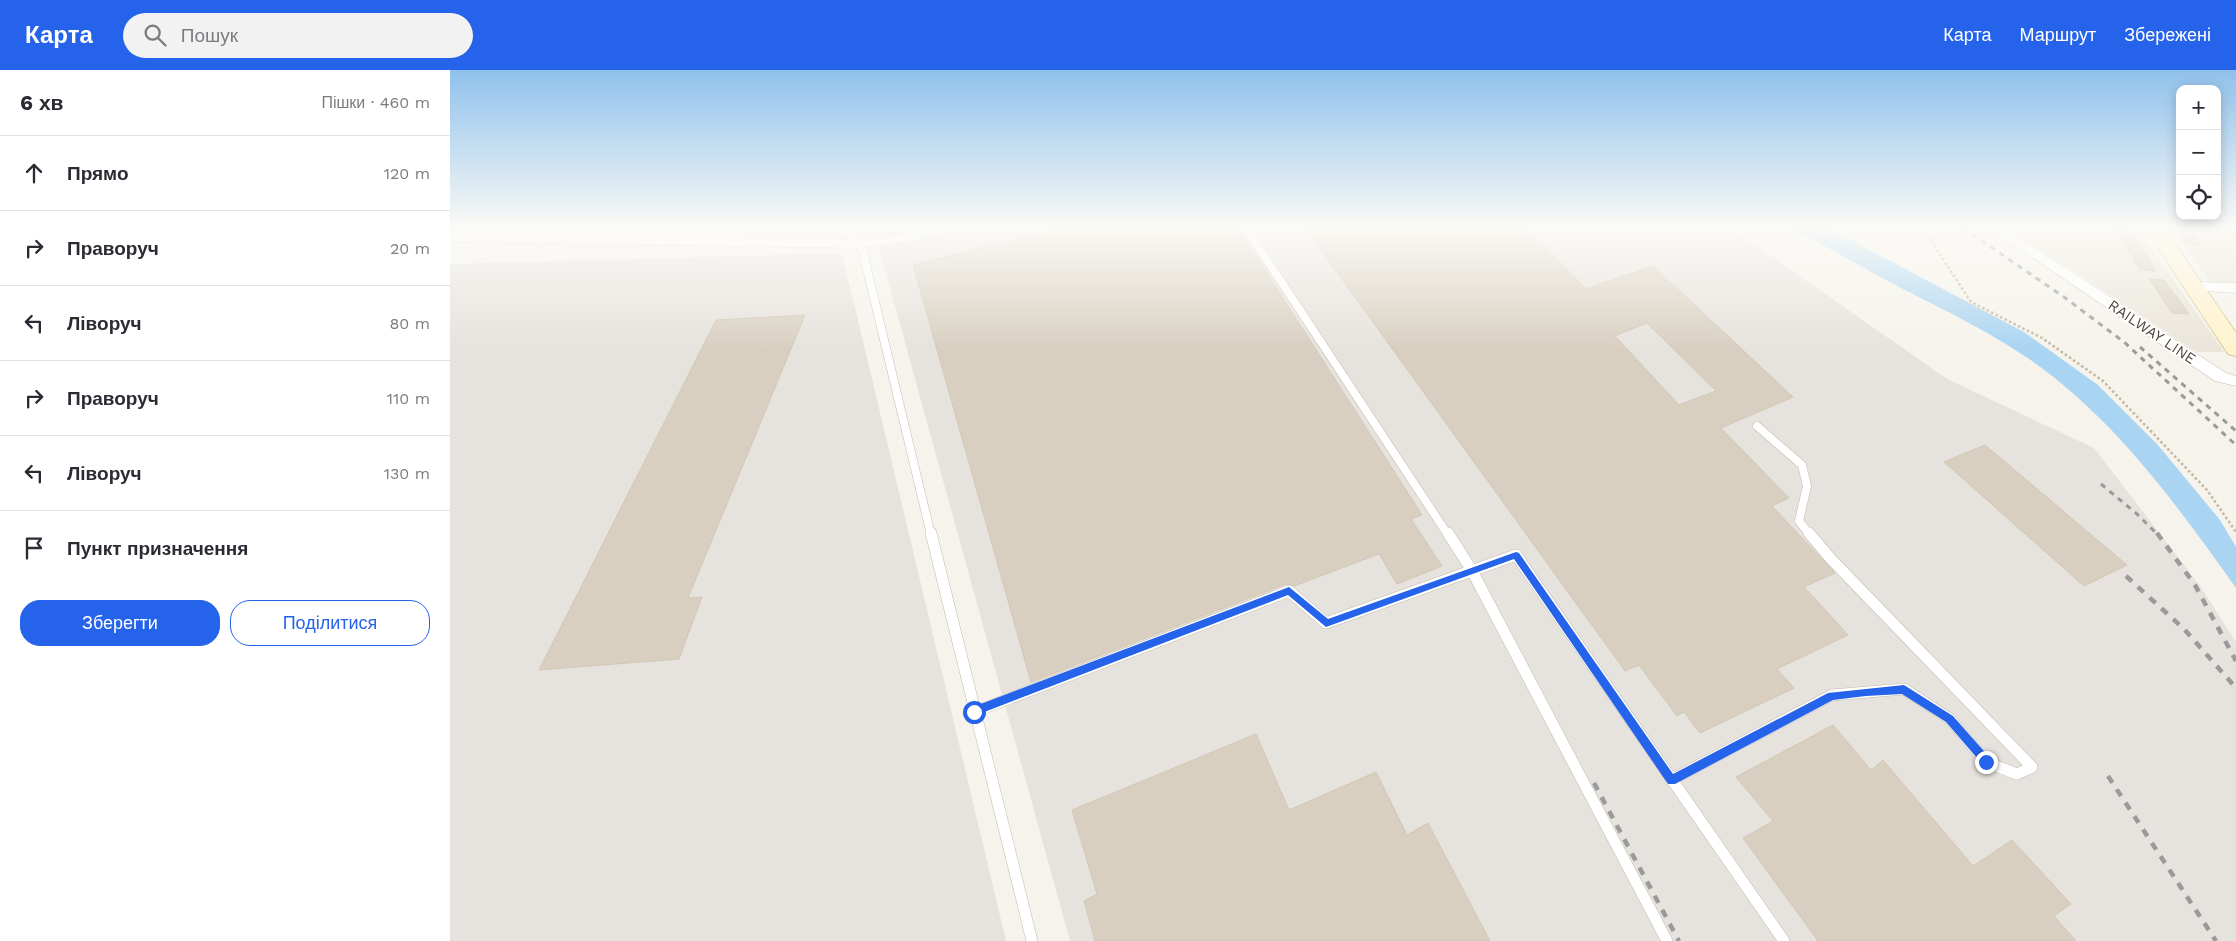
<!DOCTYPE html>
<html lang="uk">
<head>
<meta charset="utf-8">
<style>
  :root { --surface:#fff; --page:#f2f2f3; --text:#2b2b33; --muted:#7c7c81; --line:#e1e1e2; --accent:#2563eb }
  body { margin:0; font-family:"Work Sans",sans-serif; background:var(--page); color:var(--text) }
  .controls { position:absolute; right:15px; top:15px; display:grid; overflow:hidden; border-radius:10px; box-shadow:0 2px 12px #0003 }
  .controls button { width:45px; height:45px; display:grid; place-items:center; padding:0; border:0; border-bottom:1px solid var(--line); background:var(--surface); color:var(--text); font:25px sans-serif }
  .stop { position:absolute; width:15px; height:15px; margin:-11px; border:4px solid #2563eb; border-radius:50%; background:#fff }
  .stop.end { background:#2563eb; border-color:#fff; box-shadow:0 1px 5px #0008 }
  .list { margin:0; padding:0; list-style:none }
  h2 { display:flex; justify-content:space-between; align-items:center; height:65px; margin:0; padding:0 20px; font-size:21px }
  h2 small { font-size:16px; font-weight:400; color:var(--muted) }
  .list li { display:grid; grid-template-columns:32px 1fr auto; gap:15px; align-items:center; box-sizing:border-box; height:75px; padding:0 20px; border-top:1px solid var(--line) }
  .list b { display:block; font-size:19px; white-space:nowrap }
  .list em { font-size:16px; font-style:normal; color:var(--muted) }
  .actions { display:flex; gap:10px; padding:15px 20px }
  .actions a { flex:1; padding:11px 0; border:1px solid var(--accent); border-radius:20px; text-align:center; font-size:18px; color:var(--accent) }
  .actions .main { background:var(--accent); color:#fff }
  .icon { flex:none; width:28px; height:28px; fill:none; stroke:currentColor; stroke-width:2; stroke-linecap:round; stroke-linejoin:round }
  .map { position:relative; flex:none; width:1786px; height:871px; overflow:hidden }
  header { display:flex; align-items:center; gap:30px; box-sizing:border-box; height:70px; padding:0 25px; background:var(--accent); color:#fff }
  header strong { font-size:24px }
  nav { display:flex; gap:28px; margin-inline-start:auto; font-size:18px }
  .search { width:350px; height:45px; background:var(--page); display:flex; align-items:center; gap:12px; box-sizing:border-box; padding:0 18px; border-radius:28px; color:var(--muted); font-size:19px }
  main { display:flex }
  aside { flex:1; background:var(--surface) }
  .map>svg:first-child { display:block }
  .residential { fill:#eae5da }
  .industrial { fill:#e6e2dd }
  .water { fill:#a9d4f2 }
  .building { fill:#d8cfc1; stroke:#d3c7b4; fill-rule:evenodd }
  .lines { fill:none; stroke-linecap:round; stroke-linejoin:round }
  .lane-far1-casing { stroke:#c2bbae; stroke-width:9 }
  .lane-casing { stroke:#c2bbae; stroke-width:12 }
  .street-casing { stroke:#c2bbae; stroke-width:1 }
  .secondary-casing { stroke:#d6c79b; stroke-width:2 }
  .path { stroke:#c4b79f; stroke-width:2.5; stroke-dasharray:2.5 2.5; stroke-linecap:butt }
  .lane-far1 { stroke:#fff; stroke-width:8 }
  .lane { stroke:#fff; stroke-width:11 }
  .street { fill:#fff; fill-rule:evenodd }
  .secondary { fill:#fff3cd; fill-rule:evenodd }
  .rail-far1 { stroke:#9a9a9a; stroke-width:3; stroke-dasharray:5.5 5.5; stroke-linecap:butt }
  .rail { stroke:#9a9a9a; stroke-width:4.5; stroke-dasharray:8 8; stroke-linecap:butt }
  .route { fill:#2563eb }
  .labels { text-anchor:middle; stroke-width:4; stroke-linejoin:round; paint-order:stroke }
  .street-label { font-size:15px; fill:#4b4439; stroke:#fff }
</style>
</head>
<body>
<header>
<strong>Карта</strong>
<div class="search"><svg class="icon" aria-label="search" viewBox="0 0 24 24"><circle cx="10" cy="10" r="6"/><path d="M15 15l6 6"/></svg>Пошук</div>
<nav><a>Карта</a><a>Маршрут</a><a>Збережені</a></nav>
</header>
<main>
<aside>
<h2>6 хв<small>Пішки · 460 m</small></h2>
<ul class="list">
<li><svg class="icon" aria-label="ahead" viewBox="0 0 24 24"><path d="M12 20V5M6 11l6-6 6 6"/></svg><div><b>Прямо</b></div><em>120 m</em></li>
<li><svg class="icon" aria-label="right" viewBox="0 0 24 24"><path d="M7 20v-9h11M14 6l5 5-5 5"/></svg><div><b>Праворуч</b></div><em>20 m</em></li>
<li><svg class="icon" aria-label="left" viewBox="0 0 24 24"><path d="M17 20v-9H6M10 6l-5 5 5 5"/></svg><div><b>Ліворуч</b></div><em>80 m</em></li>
<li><svg class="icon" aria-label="right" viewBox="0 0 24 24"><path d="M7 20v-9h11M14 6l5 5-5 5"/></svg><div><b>Праворуч</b></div><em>110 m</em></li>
<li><svg class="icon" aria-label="left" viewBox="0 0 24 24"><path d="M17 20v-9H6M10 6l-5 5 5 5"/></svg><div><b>Ліворуч</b></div><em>130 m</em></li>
<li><svg class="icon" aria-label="arrive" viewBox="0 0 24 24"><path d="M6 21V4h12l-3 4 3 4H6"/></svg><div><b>Пункт призначення</b></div></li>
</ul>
<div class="actions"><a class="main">Зберегти</a><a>Поділитися</a></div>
</aside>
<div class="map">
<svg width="1786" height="871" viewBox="0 0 1786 871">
  <rect width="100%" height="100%" fill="#f6f3ec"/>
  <!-- residential -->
  <g class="residential">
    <path d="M1558,158H1687L1774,282H1747Z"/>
    <path d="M1722,158H1786V212H1760Z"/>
  </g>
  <!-- industrial -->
  <g class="industrial">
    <path d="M0,158H1272L1304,174L1497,309L1644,378L1750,516L1786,572V871H620L424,160L0,161Z"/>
    <path d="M392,183L556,871H0V194Z"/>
  </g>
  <!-- water -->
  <path class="water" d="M1340,158H1375L1397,168L1574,262L1648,315L1707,374L1770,450L1786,477V518C1735,446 1681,371 1612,314C1565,274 1508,247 1453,219C1415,199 1378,177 1340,158Z"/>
  <!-- building -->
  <g class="building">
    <path d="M611,158H788L972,445L961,449L992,496L947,514L929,484L844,516L836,514L581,612L463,195Z"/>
    <path d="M855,158H1077L1136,219L1203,196L1343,327L1271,358L1339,428L1322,436L1385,503L1354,517L1398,565L1327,599L1344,618L1250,663L1234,642L1227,646L1189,595L1175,601ZM1197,253L1266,321L1229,335L1165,266Z"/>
    <path d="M1665,158H1675L1690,176L1706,201L1690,200Z"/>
    <path d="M1727,158H1741L1751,175L1736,173Z"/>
    <path d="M1699,209L1714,210L1739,244L1722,243Z"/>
    <path d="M355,245L238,528L252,527L229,589L89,600L266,250Z"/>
    <path d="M1535,375L1677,495L1634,516L1494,392Z"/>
    <path d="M1383,655L1421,700L1433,690L1523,796L1562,770L1621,834L1604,846L1626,871H1368L1293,768L1323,751L1286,707Z"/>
    <path d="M806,664L839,740L926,702L957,765L978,753L1040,871H645L634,831L647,824L622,740Z"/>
  </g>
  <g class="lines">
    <defs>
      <g id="lane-far1">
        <path d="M391,158L411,174L456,168L497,158"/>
        <path d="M796,158L998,465"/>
        <path d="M0,168L411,174L481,465"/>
        <path d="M88,170L103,158"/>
        <path d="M1307,356L1352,395L1357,416L1349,451L1360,465"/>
      </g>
      <g id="lane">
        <path d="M481,463L582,871"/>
        <path d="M998,463L1021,499L1217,871"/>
        <path d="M524,642L839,521L876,553L1066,485L1334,871"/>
        <path d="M1221,710L1382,625L1454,619L1500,649L1536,692L1567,704L1582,697L1381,489L1359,463"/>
      </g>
      <g id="street">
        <path d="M1539,158H1555L1776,303L1786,306V316L1765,311Z"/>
        <path d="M1746,212L1786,213V223L1741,220L1739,217Z"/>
      </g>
      <path id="secondary" d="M1695,158H1714L1786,263V286L1778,284Z"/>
    </defs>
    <!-- lane-far1 casing -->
    <use href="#lane-far1" class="lane-far1-casing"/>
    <!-- lane casing -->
    <use href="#lane" class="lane-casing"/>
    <!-- street casing -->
    <use href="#street" class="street-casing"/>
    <!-- secondary casing -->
    <use href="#secondary" class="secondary-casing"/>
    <!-- path -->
    <path class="path" d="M1467,158L1478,166L1521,232L1592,268L1653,311L1757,420L1786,462"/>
    <!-- lane-far1 -->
    <use href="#lane-far1" class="lane-far1"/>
    <!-- lane -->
    <use href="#lane" class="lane"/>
    <!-- street -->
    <use href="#street" class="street"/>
    <!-- secondary -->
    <use href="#secondary" class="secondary"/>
    <!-- rail-far1 -->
    <g class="rail-far1">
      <path d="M1513,158L1614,227L1674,272L1786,375"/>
      <path d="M1690,277L1786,361"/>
      <path d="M1651,414L1687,444L1708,465"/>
    </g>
    <!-- rail -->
    <g class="rail">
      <path d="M1707,463L1745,515L1786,591"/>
      <path d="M1676,506L1734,559L1786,618"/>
      <path d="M1658,706L1766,871"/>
      <path d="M1144,713L1229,871"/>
    </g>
  </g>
  <!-- sky -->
  <linearGradient id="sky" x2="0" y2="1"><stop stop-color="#8fc1ec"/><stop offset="0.56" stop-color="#fbfaf6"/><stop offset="1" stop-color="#fbfaf6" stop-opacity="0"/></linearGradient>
  <rect width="1786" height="280" fill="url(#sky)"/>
  <!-- route -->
  <path class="route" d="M1066,482L1069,483L1223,704L1378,623L1454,615L1503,646L1540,688V695H1533L1496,652L1452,624L1416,626L1383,630L1225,714H1218L1064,489L876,557L838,525L524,646L519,642L520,638L839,517L878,549Z"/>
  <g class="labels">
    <!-- street labels -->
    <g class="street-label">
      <text transform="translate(1702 262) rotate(34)" y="5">RAILWAY LINE</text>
    </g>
  </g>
</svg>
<div class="controls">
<button>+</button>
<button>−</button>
<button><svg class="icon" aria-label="locate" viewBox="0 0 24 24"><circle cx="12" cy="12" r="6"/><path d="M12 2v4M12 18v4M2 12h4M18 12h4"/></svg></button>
</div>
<div class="stop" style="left:524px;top:642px"></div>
<div class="stop end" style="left:1536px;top:692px"></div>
</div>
</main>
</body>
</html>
